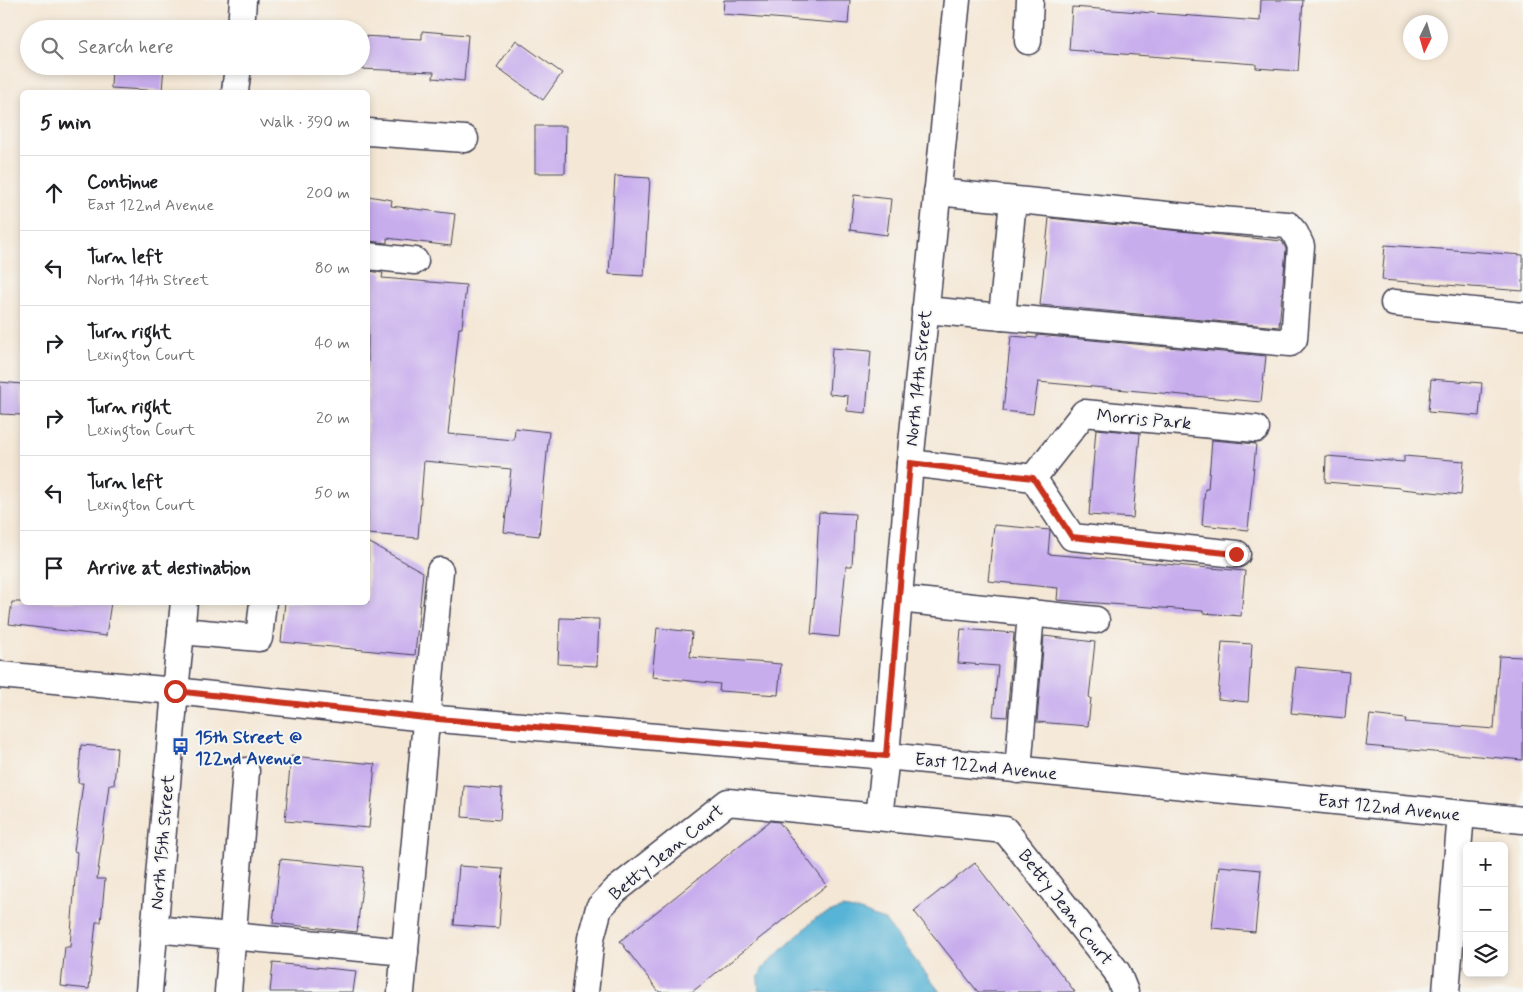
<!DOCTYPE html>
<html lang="en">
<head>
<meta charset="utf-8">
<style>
  :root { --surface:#fff; --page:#f6f6f6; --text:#202124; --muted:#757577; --line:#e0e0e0 }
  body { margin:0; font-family:Mynerve,sans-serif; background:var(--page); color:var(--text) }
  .controls { position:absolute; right:15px; bottom:15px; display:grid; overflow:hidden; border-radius:8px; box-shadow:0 2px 8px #0003 }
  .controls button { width:45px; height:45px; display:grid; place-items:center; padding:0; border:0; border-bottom:1px solid var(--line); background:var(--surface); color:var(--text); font:25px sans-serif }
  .compass { position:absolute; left:1403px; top:15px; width:45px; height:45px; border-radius:50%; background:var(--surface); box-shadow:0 2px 8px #0003; rotate:185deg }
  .stop { position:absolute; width:15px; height:15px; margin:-11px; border:4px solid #c8321e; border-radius:50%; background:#fff }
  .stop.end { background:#c8321e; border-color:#fff; box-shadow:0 1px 5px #0008 }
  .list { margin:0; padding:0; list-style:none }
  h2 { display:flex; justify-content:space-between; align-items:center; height:65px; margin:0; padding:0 20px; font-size:21px }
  h2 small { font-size:16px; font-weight:400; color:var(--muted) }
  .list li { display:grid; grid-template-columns:32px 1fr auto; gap:15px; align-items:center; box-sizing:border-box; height:75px; padding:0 20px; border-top:1px solid var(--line) }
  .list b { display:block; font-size:19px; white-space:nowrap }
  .list p { margin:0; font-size:16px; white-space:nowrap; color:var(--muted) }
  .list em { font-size:16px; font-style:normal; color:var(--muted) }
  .icon { flex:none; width:28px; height:28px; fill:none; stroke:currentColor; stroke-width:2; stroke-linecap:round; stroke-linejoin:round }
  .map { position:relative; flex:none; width:1523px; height:992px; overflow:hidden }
  .search { position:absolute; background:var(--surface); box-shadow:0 2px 8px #0003; left:20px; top:20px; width:350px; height:55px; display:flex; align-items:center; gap:12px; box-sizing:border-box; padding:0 18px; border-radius:28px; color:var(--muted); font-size:19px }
  .panel { position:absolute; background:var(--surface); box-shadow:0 2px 8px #0003; left:20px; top:90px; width:350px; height:515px; border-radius:8px }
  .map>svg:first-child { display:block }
  .water { fill:#58b4d6; stroke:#3d6b88 }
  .building { fill:#c8aded }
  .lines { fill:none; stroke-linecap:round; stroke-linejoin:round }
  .minor-casing { stroke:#424052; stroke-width:29 }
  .minor { stroke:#fff; stroke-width:26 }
  .route { stroke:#c8321e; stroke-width:6 }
  .labels { text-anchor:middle; stroke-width:4; stroke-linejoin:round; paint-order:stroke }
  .street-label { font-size:18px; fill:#22223b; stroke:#f6f6f2 }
  .transit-label { font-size:18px; font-weight:bold; fill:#164399; stroke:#f6f6f2; text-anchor:start }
</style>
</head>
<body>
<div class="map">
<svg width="1523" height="992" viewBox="0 0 1523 992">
  <rect width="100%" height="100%" fill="#f6f6f2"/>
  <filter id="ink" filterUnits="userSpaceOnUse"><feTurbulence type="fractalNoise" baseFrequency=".02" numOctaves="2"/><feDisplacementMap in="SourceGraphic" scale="10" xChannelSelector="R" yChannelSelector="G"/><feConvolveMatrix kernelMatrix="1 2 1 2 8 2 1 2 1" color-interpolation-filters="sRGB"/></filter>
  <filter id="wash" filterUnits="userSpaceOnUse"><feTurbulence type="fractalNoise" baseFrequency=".0096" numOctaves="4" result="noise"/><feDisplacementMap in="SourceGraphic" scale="20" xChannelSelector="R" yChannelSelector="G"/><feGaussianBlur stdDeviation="1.12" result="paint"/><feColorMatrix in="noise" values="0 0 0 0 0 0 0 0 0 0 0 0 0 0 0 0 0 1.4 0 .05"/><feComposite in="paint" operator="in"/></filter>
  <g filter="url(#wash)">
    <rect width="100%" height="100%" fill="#f4e7d5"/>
    <!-- water -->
    <path class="water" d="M842,908L861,911L885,921L940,992H759L758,979L763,968L816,918Z"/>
    <g id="blocks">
      <!-- building -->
      <g class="building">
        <path d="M724,0H850L848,24L723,14Z"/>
        <path d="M1261,0H1303L1298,71L1256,68V64L1069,50L1072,7L1260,21Z"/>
        <path d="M422,31L468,35L464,81L433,78L434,72L361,69V36L422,39Z"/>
        <path d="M516,40L562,73L543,100L497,67Z"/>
        <path d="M112,66H164L162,91L111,88Z"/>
        <path d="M535,126H566L565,173H535Z"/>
        <path d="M615,176L650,178L644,276L609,274Z"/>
        <path d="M854,195L891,199L887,235L850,230Z"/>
        <path d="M368,196L392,200L391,206L455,214L451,246L387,238V243L368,241Z"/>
        <path d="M1049,218L1282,241L1286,249L1279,327L1040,305Z"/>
        <path d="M1385,245L1523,255V291L1382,280Z"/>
        <path d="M368,271L383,273L382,278L466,285L462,328H459L448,434L514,440L515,428L549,432L539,536L504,532L511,469L424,461L418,538L368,534Z"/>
        <path d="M1037,335L1266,356L1261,402L1038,382L1033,414L1003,411L1011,336L1037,338Z"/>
        <path d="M832,348L871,351L866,413L847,411L848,396L829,394Z"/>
        <path d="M1431,379L1482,383L1479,416L1428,412Z"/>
        <path d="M0,382L22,384V415L0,414Z"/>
        <path d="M1096,429L1140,433L1133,518L1089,515Z"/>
        <path d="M1212,440L1256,444L1248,530L1202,525L1205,489H1208Z"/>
        <path d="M1326,456L1404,462V456L1464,461L1461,495L1401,489V488L1325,482Z"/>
        <path d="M819,512L855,514L852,566H846L839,637L811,634L815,593Z"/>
        <path d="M994,525L1050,530L1048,554L1245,571L1241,616L1203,613V611L1057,600L1058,588L988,581Z"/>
        <path d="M368,542L423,572L415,655L281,642L285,602H368Z"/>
        <path d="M12,602H111L106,636L9,624Z"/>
        <path d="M560,618L599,619L597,666L558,664Z"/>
        <path d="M657,628L692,632L690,657L781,664L778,695L719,691L720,684L652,677Z"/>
        <path d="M961,629L1014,633L1007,717L993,716L998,666L958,663Z"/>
        <path d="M1044,636L1095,642L1089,698H1091L1088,726L1037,722Z"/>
        <path d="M1222,642L1252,644L1248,702L1218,699Z"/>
        <path d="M1499,656L1523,657V760L1366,746L1370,715L1406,719L1405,722L1494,729Z"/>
        <path d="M1296,667L1349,672L1345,718L1291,713Z"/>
        <path d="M81,745L117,748L114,785H109L97,879H105L101,922H96L89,989L61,986L65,947H70L77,852L74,851L83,783H78Z"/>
        <path d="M291,756L375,764L369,828L285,821Z"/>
        <path d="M464,786L502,789L500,820L462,817Z"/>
        <path d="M770,821L779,822L827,885L692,992H659L620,941Z"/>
        <path d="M280,859L364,867L357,932L273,923Z"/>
        <path d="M975,863L1075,992H978L914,911Z"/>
        <path d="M459,866L503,869L499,928L454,925Z"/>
        <path d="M1219,866L1261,870L1255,932L1212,928Z"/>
        <path d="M273,963L356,971L353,992H270Z"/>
      </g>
    </g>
  </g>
  <g filter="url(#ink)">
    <use href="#blocks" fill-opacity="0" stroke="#424052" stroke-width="1"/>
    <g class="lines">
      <defs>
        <g id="minor">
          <path d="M241,29L243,0"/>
          <path d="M1028,41L1030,0"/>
          <path d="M235,92L238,66"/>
          <path d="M368,132L465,139"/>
          <path d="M368,256L415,261"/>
          <path d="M1394,303L1523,316"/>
          <path d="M925,310L1290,343L1294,339L1301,246L1295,233L1288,225L1207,219L937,192"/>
          <path d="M1002,317L1013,200"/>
          <path d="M910,463L1033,478L1072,537L1237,554"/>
          <path d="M1033,478L1084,413L1256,429"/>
          <path d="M899,599L1096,620"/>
          <path d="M181,631L259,638L263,602"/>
          <path d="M0,675L175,691L426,718L886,756L1523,820"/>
          <path d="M1018,770L1031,613"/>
          <path d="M879,817L886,756L910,463L957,0"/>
          <path d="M154,929L405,952"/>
          <path d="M149,992L175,691L184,602"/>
          <path d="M228,992L246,771"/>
          <path d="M401,992L440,571"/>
          <path d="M585,992L591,938L599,908L616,890L728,802L1005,830L1117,972L1125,992"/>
          <path d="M1446,992L1461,814"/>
        </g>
      </defs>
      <!-- minor casing -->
      <use href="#minor" class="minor-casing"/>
      <!-- minor -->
      <use href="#minor" class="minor"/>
    </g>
  </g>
  <g class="lines" filter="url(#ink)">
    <!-- route -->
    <path class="route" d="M175,691L426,718L886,756L910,463L1033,478L1072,537L1236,554"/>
  </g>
  <!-- icons -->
  <defs>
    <symbol id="bus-bare" viewBox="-9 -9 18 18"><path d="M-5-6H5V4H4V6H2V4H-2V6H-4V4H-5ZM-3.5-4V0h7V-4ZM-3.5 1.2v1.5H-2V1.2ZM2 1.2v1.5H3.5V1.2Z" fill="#1a4fb4" stroke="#f6f6f2" stroke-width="2.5" paint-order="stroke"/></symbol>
  </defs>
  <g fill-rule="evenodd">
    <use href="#bus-bare" x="168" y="734" width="25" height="25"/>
  </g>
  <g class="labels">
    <!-- street labels -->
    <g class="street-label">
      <text transform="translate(918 378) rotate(-84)" y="6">North 14th Street</text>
      <text transform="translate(1144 419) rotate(5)" y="6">Morris Park</text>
      <text transform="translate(986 766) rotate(6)" y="6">East 122nd Avenue</text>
      <text transform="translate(1389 807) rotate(6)" y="6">East 122nd Avenue</text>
      <text transform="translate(162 842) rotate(-85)" y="6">North 15th Street</text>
      <text transform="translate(666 852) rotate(-39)" y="6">Betty Jean Court</text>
      <text transform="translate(1066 907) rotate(52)" y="6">Betty Jean Court</text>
    </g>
    <!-- transit labels -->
    <g class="transit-label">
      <text x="195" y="743">15th Street @<tspan x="195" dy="21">122nd Avenue</tspan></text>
    </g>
  </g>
</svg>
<div class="controls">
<button>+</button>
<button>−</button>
<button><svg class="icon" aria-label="layers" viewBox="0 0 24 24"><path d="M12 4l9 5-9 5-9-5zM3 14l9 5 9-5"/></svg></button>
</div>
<svg class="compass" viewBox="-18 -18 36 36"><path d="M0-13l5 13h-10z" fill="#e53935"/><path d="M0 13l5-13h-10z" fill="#757577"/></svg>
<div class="stop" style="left:175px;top:691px"></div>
<div class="stop end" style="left:1236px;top:554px"></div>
<div class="search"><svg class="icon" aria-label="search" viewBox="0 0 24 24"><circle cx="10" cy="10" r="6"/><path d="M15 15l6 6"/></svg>Search here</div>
<section class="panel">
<h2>5 min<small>Walk · 390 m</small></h2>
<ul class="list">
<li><svg class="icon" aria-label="ahead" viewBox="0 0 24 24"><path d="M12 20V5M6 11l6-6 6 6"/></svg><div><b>Continue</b><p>East 122nd Avenue</p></div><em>200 m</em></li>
<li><svg class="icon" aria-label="left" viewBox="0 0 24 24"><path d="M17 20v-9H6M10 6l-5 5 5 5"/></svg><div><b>Turn left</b><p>North 14th Street</p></div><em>80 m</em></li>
<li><svg class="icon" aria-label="right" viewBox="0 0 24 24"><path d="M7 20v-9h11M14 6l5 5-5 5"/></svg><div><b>Turn right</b><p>Lexington Court</p></div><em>40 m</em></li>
<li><svg class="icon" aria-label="right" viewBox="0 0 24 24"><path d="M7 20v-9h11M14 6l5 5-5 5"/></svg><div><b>Turn right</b><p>Lexington Court</p></div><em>20 m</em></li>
<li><svg class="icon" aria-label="left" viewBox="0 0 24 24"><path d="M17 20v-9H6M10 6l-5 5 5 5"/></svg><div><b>Turn left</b><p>Lexington Court</p></div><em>50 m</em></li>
<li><svg class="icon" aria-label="arrive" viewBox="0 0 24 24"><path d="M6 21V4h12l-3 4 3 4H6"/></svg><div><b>Arrive at destination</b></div></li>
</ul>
</section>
</div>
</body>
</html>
